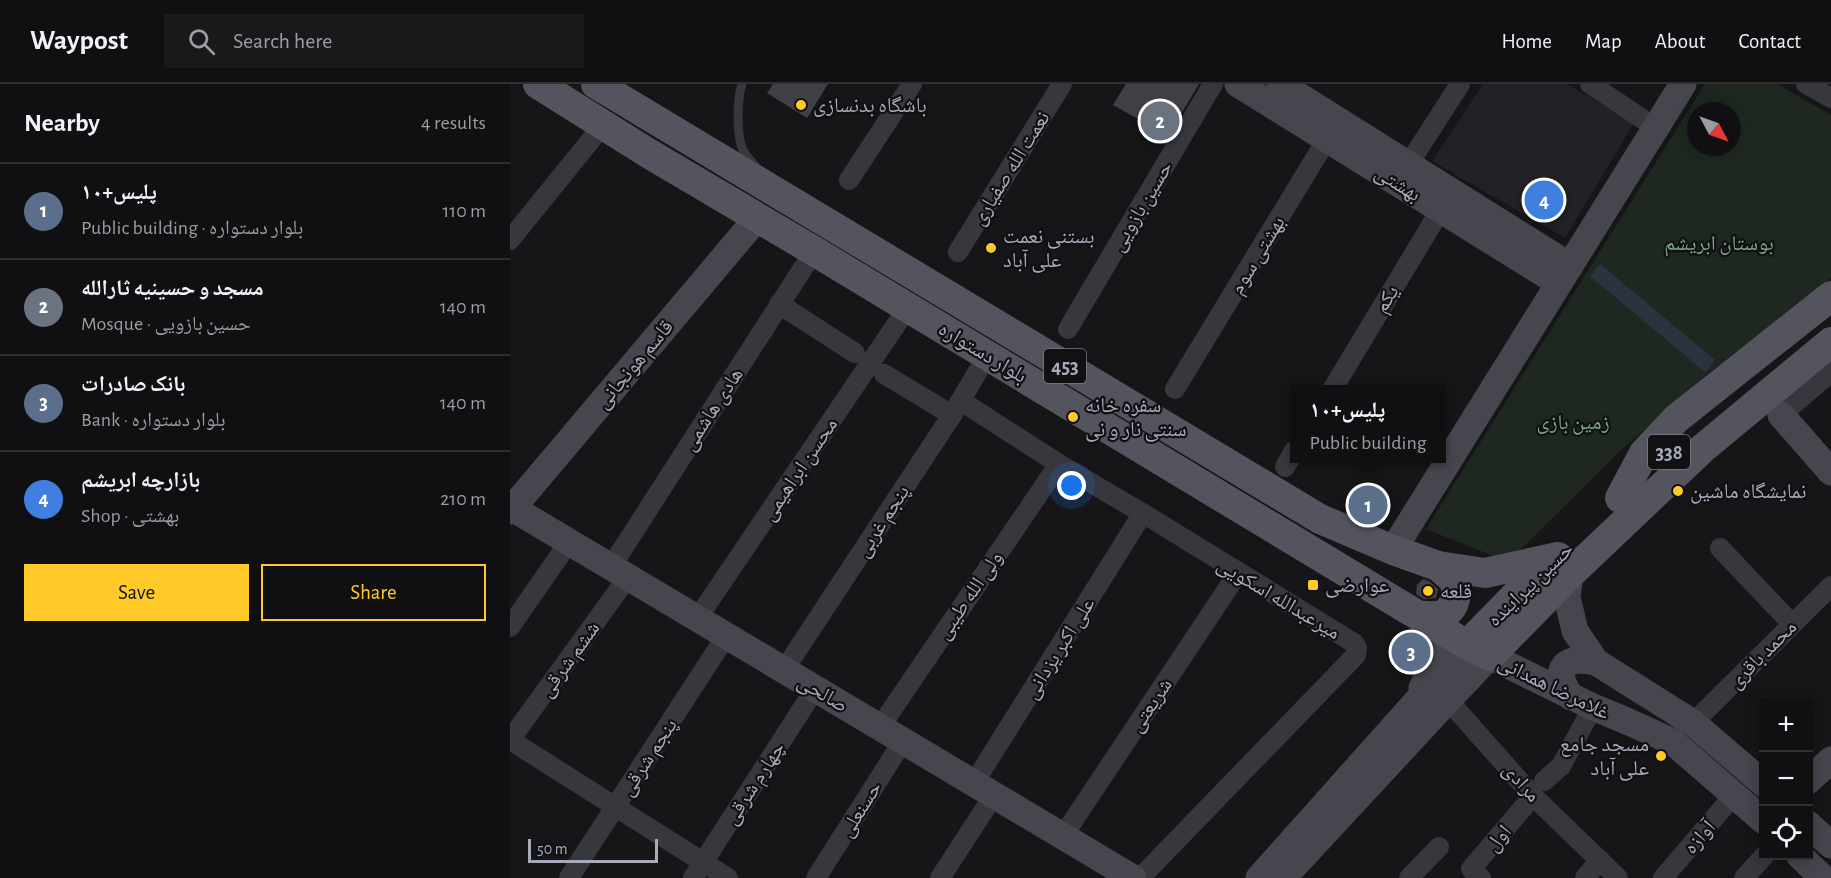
<!DOCTYPE html>
<html lang="en">
<head>
<meta charset="utf-8">
<style>
  :root { --surface:#101013; --page:#19191c; --text:#f1f3f6; --muted:#9c9da0; --line:#303033; --accent:#ffc928 }
  body { margin:0; font-family:"Alegreya Sans","Noto Naskh Arabic",sans-serif; background:var(--page); color:var(--text) }
  .controls { position:absolute; right:18px; bottom:18px; display:grid; overflow:hidden; border-radius:0px; box-shadow:0 3px 15px #0003 }
  .controls button { width:54px; height:54px; display:grid; place-items:center; padding:0; border:0; border-bottom:2px solid var(--line); background:var(--surface); color:var(--text); font:30px sans-serif }
  .compass { position:absolute; left:1177px; top:18px; width:54px; height:54px; border-radius:50%; background:var(--surface); box-shadow:0 3px 15px #0003; rotate:131deg }
  .scale { position:absolute; left:18px; bottom:15px; width:130px; box-sizing:border-box; padding-left:6px; border:3px solid #a7abba; border-top:0; font-size:16px; line-height:21px; white-space:nowrap; color:#a7abba; -webkit-text-stroke:4px #111114; paint-order:stroke }
  .you { position:absolute; left:562px; top:402px; width:21px; height:21px; margin:-15px; border:4px solid #fff; border-radius:50%; background:#1a73e8; box-shadow:0 0 0 9px #1a73e833 }
  .badge { display:grid; place-items:center; width:39px; height:39px; border-radius:50%; background:var(--accent); color:#fff; font-size:20px; font-weight:700 }
  .pin { position:absolute; translate:-50% -50%; border:3px solid #fff; box-shadow:0 2px 6px #0006 }
  .popup { position:absolute; left:780px; top:301px; width:156px; height:78px; box-sizing:border-box; display:grid; place-content:center; border-radius:0px; background:var(--surface); filter:drop-shadow(0 2px 4px #0005); font-size:20px; white-space:nowrap; color:var(--muted) }
  .popup b { font-size:22px; color:var(--text) }
  .popup::after { content:''; position:absolute; left:50%; top:100%; margin-left:-12px; border:12px solid transparent; border-top-color:var(--surface) }
  .list { margin:0; padding:0; list-style:none }
  h2 { display:flex; justify-content:space-between; align-items:center; height:78px; margin:0; padding:0 24px; font-size:26px }
  h2 small { font-size:20px; font-weight:400; color:var(--muted) }
  .list li { display:grid; grid-template-columns:39px 1fr auto; gap:18px; align-items:center; box-sizing:border-box; height:96px; padding:0 24px; border-top:2px solid var(--line) }
  .list b { display:block; font-size:22px; white-space:nowrap }
  .list p { margin:0; font-size:20px; white-space:nowrap; color:var(--muted) }
  .list em { font-size:20px; font-style:normal; color:var(--muted) }
  .actions { display:flex; gap:12px; padding:18px 24px }
  .actions a { flex:1; padding:14px 0; border:2px solid var(--accent); border-radius:0px; text-align:center; font-size:21px; color:var(--accent) }
  .actions .main { background:var(--accent); color:#111 }
  .icon { flex:none; width:33px; height:33px; fill:none; stroke:currentColor; stroke-width:2; stroke-linecap:round; stroke-linejoin:round }
  .map { position:relative; flex:none; width:1321px; height:794px; overflow:hidden }
  header { display:flex; align-items:center; gap:36px; box-sizing:border-box; height:84px; padding:0 30px; background:var(--surface); border-bottom:2px solid var(--line) }
  header strong { font-size:28px }
  nav { display:flex; gap:33px; margin-inline-start:auto; font-size:21px }
  .search { width:420px; height:54px; background:var(--page); display:flex; align-items:center; gap:15px; box-sizing:border-box; padding:0 21px; border-radius:0px; color:var(--muted); font-size:22px }
  main { display:flex }
  aside { flex:1; background:var(--surface) }
  .map>svg:first-child { display:block }
  .built { fill:#222226 }
  .green { fill:#1e2720; fill-rule:evenodd }
  .water { fill:#2b343e }
  .building { fill:#404046 }
  .lines { fill:none; stroke-linecap:round; stroke-linejoin:round }
  .lane { stroke:#37373e; stroke-width:9 }
  .street { stroke:#37373e; stroke-width:20 }
  .secondary { stroke:#45464e; stroke-width:27 }
  .primary { stroke:#53545d; stroke-width:30 }
  .poi-dot { fill:#ffc928; stroke:#111114; stroke-width:2 }
  .labels { text-anchor:middle; stroke-width:4.5; stroke-linejoin:round; paint-order:stroke }
  .shield { fill:#111114; stroke:#7a7d88; stroke-width:1.5 }
  .shield-label { font-size:20px; font-weight:bold; fill:#a7abba }
  .poi-label { font-size:21px; fill:#a7abba; stroke:#111114; text-anchor:start }
  .street-label { font-size:21px; fill:#a7abba; stroke:#111114 }
  .park-label { font-size:21px; fill:#7ca782; stroke:#111114 }
</style>
</head>
<body>
<header>
<strong>Waypost</strong>
<div class="search"><svg class="icon" aria-label="search" viewBox="0 0 24 24"><circle cx="10" cy="10" r="6"/><path d="M15 15l6 6"/></svg>Search here</div>
<nav><a>Home</a><a>Map</a><a>About</a><a>Contact</a></nav>
</header>
<main>
<aside>
<h2>Nearby<small>4 results</small></h2>
<ul class="list">
<li><span class="badge" style="background:#5c6f8a">1</span><div><b>پلیس+۱۰</b><p>Public building · بلوار دستواره</p></div><em>110 m</em></li>
<li><span class="badge" style="background:#6b7280">2</span><div><b>مسجد و حسینیه ثارالله</b><p>Mosque · حسین بازویی</p></div><em>140 m</em></li>
<li><span class="badge" style="background:#5c6f8a">3</span><div><b>بانک صادرات</b><p>Bank · بلوار دستواره</p></div><em>140 m</em></li>
<li><span class="badge" style="background:#3f7fe0">4</span><div><b>بازارچه ابریشم</b><p>Shop · بهشتی</p></div><em>210 m</em></li>
</ul>
<div class="actions"><a class="main">Save</a><a>Share</a></div>
</aside>
<div class="map">
<svg width="1321" height="794" viewBox="0 0 1321 794">
  <rect width="100%" height="100%" fill="#161619"/>
  <!-- built -->
  <path class="built" d="M973,0H1057L1124,39L1055,154L922,77Z"/>
  <!-- green -->
  <path class="green" d="M1195,0H1267L1321,31V194L1192,294L1108,369L998,478L916,445ZM1186,27H1222V63H1186Z"/>
  <!-- water -->
  <path class="water" d="M1090,180L1205,276L1195,288L1080,192Z"/>
  <!-- building -->
  <g class="building">
    <path d="M263,0H318L297,34L257,9Z"/>
    <path d="M616,0H689L658,52L603,21Z"/>
    <path d="M913,495L919,497L928,505L926,514L914,515L906,510L907,501Z"/>
  </g>
  <g class="lines">
    <!-- lane -->
    <path class="lane" d="M232,0C227,15 226,54 234,68C237,73 242,78 246,83"/>
    <!-- street -->
    <g class="street">
      <path d="M1080,0L1146,44"/>
      <path d="M1296,0L1321,14"/>
      <path d="M898,81L950,0"/>
      <path d="M339,96L402,0"/>
      <path d="M0,156L93,41"/>
      <path d="M448,168L552,0"/>
      <path d="M269,220L345,269"/>
      <path d="M558,245L703,0"/>
      <path d="M374,290L442,331"/>
      <path d="M665,305L823,45"/>
      <path d="M822,306L931,125"/>
      <path d="M451,317L549,380L639,433L844,559L847,564L846,571L630,794"/>
      <path d="M1271,331L1321,288"/>
      <path d="M775,383L784,367"/>
      <path d="M1210,464L1282,540"/>
      <path d="M101,483L304,167"/>
      <path d="M187,535L390,235"/>
      <path d="M0,543L59,458"/>
      <path d="M274,586L442,331L468,287"/>
      <path d="M938,616L1023,712L1108,794"/>
      <path d="M1183,639L1321,502"/>
      <path d="M370,643L549,380"/>
      <path d="M0,656L218,794"/>
      <path d="M0,656L118,493"/>
      <path d="M1034,697L1051,682L1083,623"/>
      <path d="M464,699L633,429"/>
      <path d="M553,752L728,489"/>
      <path d="M59,794L216,552"/>
      <path d="M183,794L305,605"/>
      <path d="M306,794L393,657"/>
      <path d="M430,794L484,711"/>
      <path d="M899,794L929,763"/>
      <path d="M971,794L961,785L1023,712"/>
      <path d="M1075,794L1090,776"/>
      <path d="M1153,794L1224,711"/>
      <path d="M1234,794L1254,772"/>
    </g>
    <!-- secondary -->
    <g class="secondary">
      <path d="M728,0L1049,199"/>
      <path d="M770,0L1060,182"/>
      <path d="M1271,331L1321,388"/>
      <path d="M2,424L623,794"/>
      <path d="M0,427L248,133"/>
      <path d="M883,466L1173,0"/>
      <path d="M1060,490L1057,513L1065,547L1086,578L1183,639L1254,700"/>
      <path d="M911,532C924,563 928,572 912,604"/>
      <path d="M1061,613C1040,584 1056,571 1086,578"/>
      <path d="M1298,697L1321,676"/>
      <path d="M1298,740L1321,761"/>
      <path d="M1290,772L1313,794"/>
      <path d="M749,794L957,561"/>
      <path d="M773,794L938,616L980,572L1083,623L1119,638L1163,658L1254,737"/>
    </g>
    <!-- primary -->
    <g class="primary">
      <path d="M28,0L138,69L304,167L957,561L980,572L1060,490L1192,365L1321,258"/>
      <path d="M86,0L810,435L883,466L928,482L975,489L1048,473"/>
      <path d="M1110,414L1134,369L1166,335L1321,212"/>
      <path d="M911,532C917,532 926,533 932,531C946,525 947,510 945,497L928,482"/>
      <path d="M957,561L1006,511L1047,474"/>
    </g>
  </g>
  <!-- markers -->
  <g class="poi-dot">
    <circle cx="291" cy="21" r="6"/>
    <circle cx="481" cy="164" r="6"/>
    <circle cx="563" cy="333" r="6"/>
    <circle cx="1168" cy="407" r="6"/>
    <rect x="797" y="495" width="12" height="12" rx="3"/>
    <circle cx="918" cy="507" r="6"/>
    <circle cx="1151" cy="672" r="6"/>
  </g>
  <g class="labels">
    <!-- shield labels -->
    <g class="shield">
      <rect x="534" y="265" width="42" height="34" rx="4.5"/>
      <rect x="1138" y="351" width="42" height="34" rx="4.5"/>
    </g>
    <g class="shield-label">
      <text x="555" y="289">453</text>
      <text x="1159" y="375">338</text>
    </g>
    <!-- poi labels -->
    <g class="poi-label">
      <text x="303" y="28">باشگاه بدنسازی</text>
      <text x="493" y="159">بستنی نعمت<tspan x="493" dy="24">علی آباد</tspan></text>
      <text x="575" y="328">سفره خانه<tspan x="575" dy="24">سنتی نار و نی</tspan></text>
      <text x="1180" y="414">نمایشگاه ماشین</text>
      <text x="815" y="508">عوارضی</text>
      <text x="930" y="514">قلعه</text>
      <text x="1139" y="667" text-anchor="end">مسجد جامع<tspan x="1139" dy="24">علی آباد</tspan></text>
    </g>
    <!-- street labels -->
    <g class="street-label">
      <text transform="translate(500 84) rotate(-58)" y="7">نعمت الله صفیاری</text>
      <text transform="translate(888 99) rotate(32)" y="7">بهشتی</text>
      <text transform="translate(631 122) rotate(-59)" y="7">حسین بازویی</text>
      <text transform="translate(747 171) rotate(-59)" y="7">بهشتی سوم</text>
      <text transform="translate(876 215) rotate(-59)" y="7">یکم</text>
      <text transform="translate(473 268) rotate(31)" y="7">بلوار دستواره</text>
      <text transform="translate(124 280) rotate(-50)" y="7">قاسم هونجانی</text>
      <text transform="translate(202 325) rotate(-57)" y="7">هادی هاشمی</text>
      <text transform="translate(289 385) rotate(-56)" y="7">محسن ابراهیمی</text>
      <text transform="translate(372 437) rotate(-57)" y="7">پنجم غربی</text>
      <text transform="translate(1020 500) rotate(-44)" y="7">حسین پیراینده</text>
      <text transform="translate(459 511) rotate(-56)" y="7">ولی الله طیبی</text>
      <text transform="translate(769 514) rotate(31)" y="7">میرعبدالله اسکویی</text>
      <text transform="translate(549 564) rotate(-58)" y="7">علی اکبر یزدانی</text>
      <text transform="translate(1252 570) rotate(-45)" y="7">محمد باقری</text>
      <text transform="translate(59 575) rotate(-54)" y="7">ششم شرقی</text>
      <text transform="translate(1044 603) rotate(26)" y="7">غلامرضا همدانی</text>
      <text transform="translate(313 609) rotate(31)" y="7">صالحی</text>
      <text transform="translate(640 621) rotate(-56)" y="7">شریعتی</text>
      <text transform="translate(138 673) rotate(-57)" y="7">پنجم شرقی</text>
      <text transform="translate(1012 698) rotate(48)" y="7">مرادی</text>
      <text transform="translate(244 699) rotate(-57)" y="7">چهارم شرقی</text>
      <text transform="translate(350 725) rotate(-58)" y="7">حسنعلی</text>
      <text transform="translate(1189 753) rotate(-49)" y="7">آوازه</text>
      <text transform="translate(988 754) rotate(-50)" y="7">اول</text>
    </g>
    <!-- park labels -->
    <g class="park-label">
      <text x="1209" y="166">بوستان ابریشم</text>
      <text x="1063" y="345">زمین بازی</text>
    </g>
  </g>
</svg>
<div class="controls">
<button>+</button>
<button>−</button>
<button><svg class="icon" aria-label="locate" viewBox="0 0 24 24"><circle cx="12" cy="12" r="6"/><path d="M12 2v4M12 18v4M2 12h4M18 12h4"/></svg></button>
</div>
<svg class="compass" viewBox="-18 -18 36 36"><path d="M0-13l5 13h-10z" fill="#e53935"/><path d="M0 13l5-13h-10z" fill="#9c9da0"/></svg>
<div class="scale">50 m</div>
<div class="you"></div>
<div class="pin badge" style="left:858px;top:421px;background:#5c6f8a">1</div>
<div class="popup"><b>پلیس+۱۰</b>Public building</div>
<div class="pin badge" style="left:650px;top:37px;background:#6b7280">2</div>
<div class="pin badge" style="left:901px;top:568px;background:#5c6f8a">3</div>
<div class="pin badge" style="left:1034px;top:116px;background:#3f7fe0">4</div>
</div>
</main>
</body>
</html>
